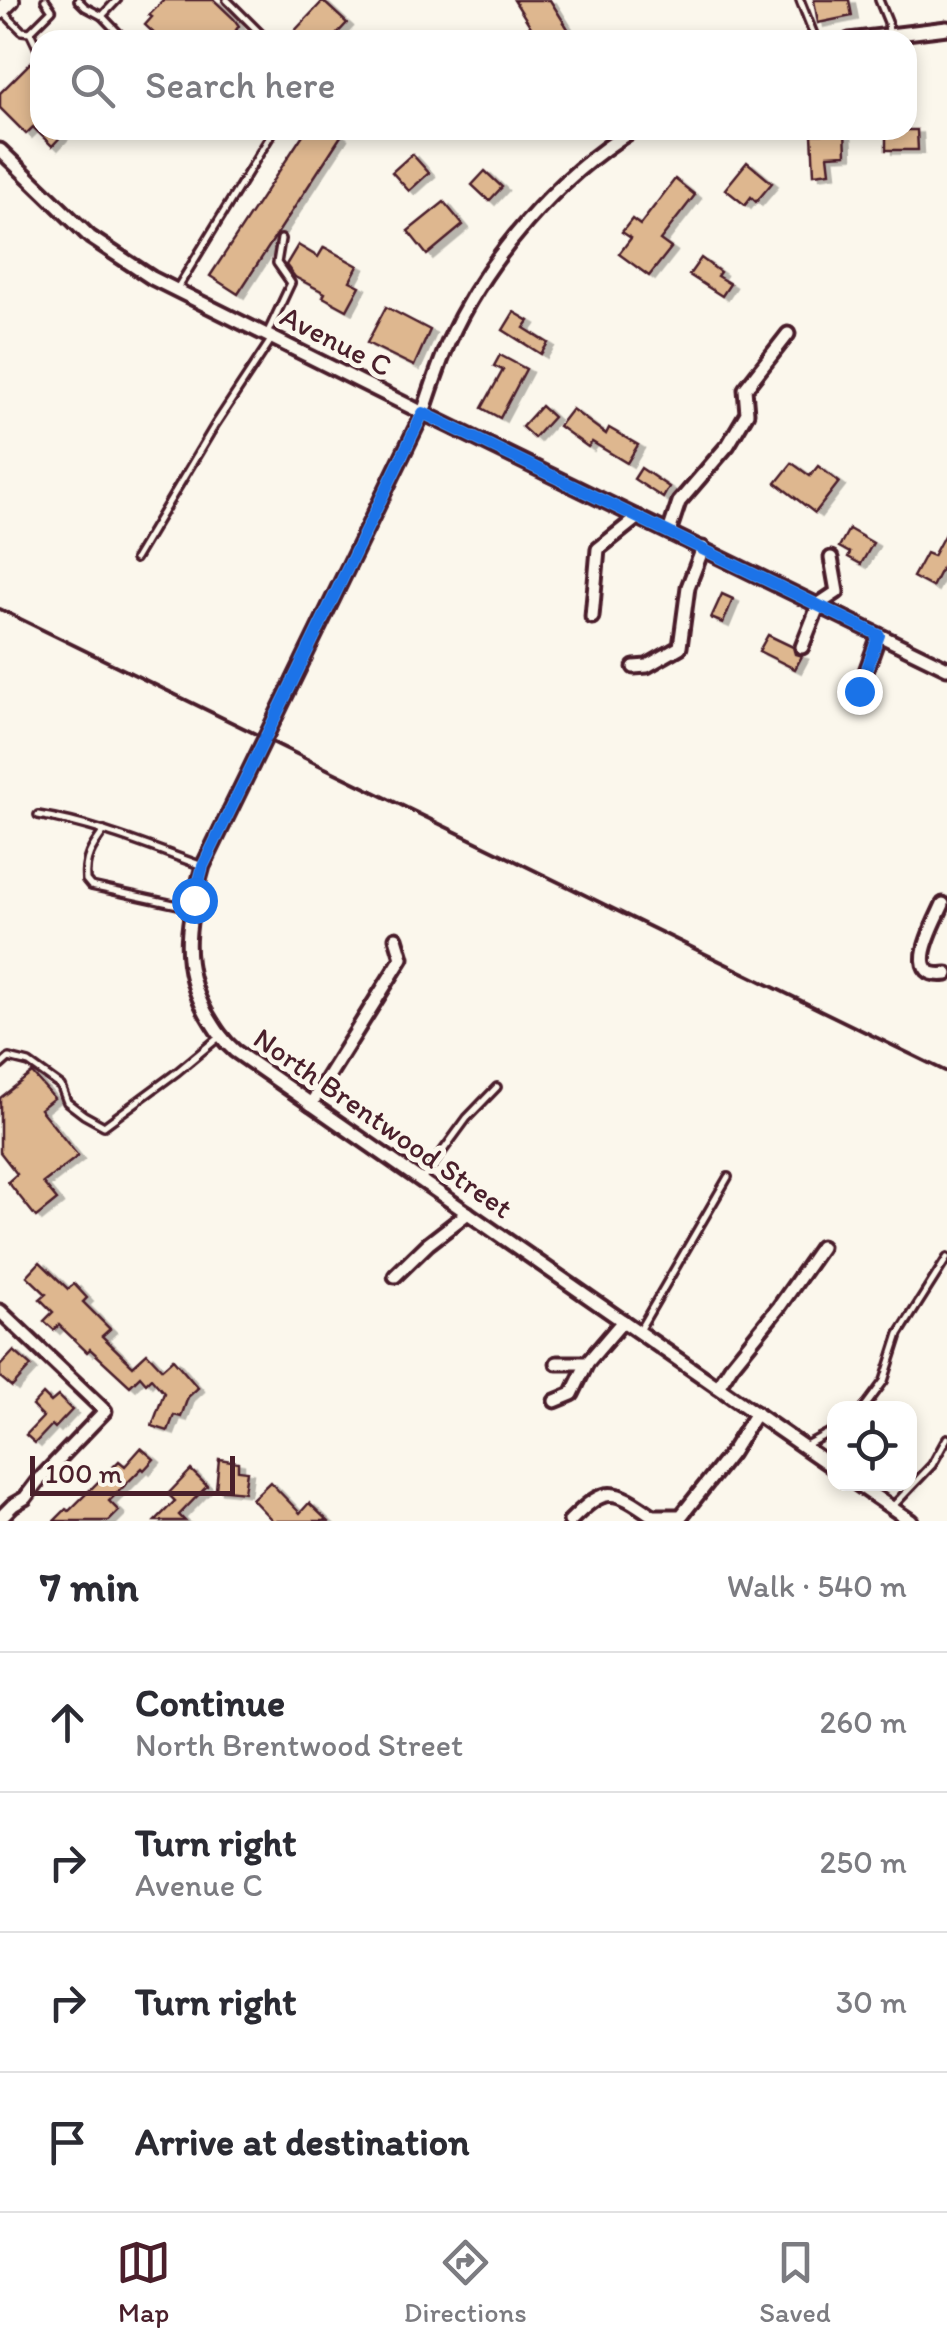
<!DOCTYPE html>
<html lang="en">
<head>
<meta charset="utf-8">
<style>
  :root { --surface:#fff; --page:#f7f7f7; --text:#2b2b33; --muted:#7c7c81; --line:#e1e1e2; --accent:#4a1f2b }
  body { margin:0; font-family:Itim,sans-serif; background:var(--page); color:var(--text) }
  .controls { position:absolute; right:30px; bottom:30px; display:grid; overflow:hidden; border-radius:20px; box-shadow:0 5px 15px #0003 }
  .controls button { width:90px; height:90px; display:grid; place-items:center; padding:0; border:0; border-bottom:2px solid var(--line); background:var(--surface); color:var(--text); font:50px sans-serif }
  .scale { position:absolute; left:30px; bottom:25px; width:205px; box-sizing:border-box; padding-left:10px; border:5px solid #4a1f2b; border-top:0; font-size:28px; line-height:35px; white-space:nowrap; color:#4a1f2b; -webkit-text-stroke:8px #fbf7ec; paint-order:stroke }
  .stop { position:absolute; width:30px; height:30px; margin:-22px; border:8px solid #1a73e8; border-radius:50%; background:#fff }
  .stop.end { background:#1a73e8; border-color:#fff; box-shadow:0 2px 10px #0008 }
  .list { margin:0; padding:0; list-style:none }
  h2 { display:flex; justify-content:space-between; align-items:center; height:130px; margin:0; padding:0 40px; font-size:42px }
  h2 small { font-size:32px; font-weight:400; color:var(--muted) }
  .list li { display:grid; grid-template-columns:65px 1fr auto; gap:30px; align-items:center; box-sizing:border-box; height:140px; padding:0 40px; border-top:2px solid var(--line) }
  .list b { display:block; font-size:38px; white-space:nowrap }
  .list p { margin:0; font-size:32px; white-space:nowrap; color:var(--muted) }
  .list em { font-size:32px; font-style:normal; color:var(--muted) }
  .icon { flex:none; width:55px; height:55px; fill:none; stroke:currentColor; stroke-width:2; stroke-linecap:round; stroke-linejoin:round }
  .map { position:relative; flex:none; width:947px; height:1521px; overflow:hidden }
  .search { position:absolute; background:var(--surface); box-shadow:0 5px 15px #0003; left:30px; right:30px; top:30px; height:110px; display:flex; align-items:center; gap:25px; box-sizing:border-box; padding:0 35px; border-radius:30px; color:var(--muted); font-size:38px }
  .sheet { height:690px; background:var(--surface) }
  nav { display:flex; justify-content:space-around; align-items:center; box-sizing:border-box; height:140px; border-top:2px solid var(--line); background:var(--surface); font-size:28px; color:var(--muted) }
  nav a { display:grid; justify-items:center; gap:5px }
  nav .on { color:var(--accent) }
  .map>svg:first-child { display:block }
  .building { fill:#deb78f; stroke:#4a1f2b; stroke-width:2.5; filter:url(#shadow) }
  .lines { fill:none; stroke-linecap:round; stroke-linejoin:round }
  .lane-casing { stroke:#4a1f2b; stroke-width:12 }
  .street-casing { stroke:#4a1f2b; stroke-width:19 }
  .secondary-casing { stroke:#4a1f2b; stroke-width:22 }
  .lane { stroke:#fbf7ec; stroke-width:5 }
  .street { stroke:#fbf7ec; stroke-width:11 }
  .secondary { stroke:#fbf7ec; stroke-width:15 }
  .rail { stroke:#4a1f2b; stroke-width:4 }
  .route { stroke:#1a73e8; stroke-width:12 }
  .labels { text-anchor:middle; stroke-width:10; stroke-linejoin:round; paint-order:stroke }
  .street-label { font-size:30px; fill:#4a1f2b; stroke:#fbf7ec }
</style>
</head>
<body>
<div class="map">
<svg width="947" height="1521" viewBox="0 0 947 1521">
  <defs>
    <filter id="shadow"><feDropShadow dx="6" dy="3.5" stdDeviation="0" flood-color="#0004"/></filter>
  </defs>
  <rect width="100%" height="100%" fill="#fbf7ec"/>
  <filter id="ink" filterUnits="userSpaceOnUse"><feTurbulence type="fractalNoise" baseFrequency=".01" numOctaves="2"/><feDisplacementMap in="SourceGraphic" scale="20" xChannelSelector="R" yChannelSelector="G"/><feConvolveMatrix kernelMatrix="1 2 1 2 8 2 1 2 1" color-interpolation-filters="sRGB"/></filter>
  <g filter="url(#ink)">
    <!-- building -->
    <g class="building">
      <path d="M164,0H214L234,19L239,26L236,30L240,34L234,40H161L145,25L152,17L149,15Z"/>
      <path d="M514,0H550L575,40H539Z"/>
      <path d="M814,0H849L852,16L818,23Z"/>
      <path d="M323,1L347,23L331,40H286Z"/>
      <path d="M31,62L40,71V130H67L52,146L33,127L26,134L0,108V93Z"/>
      <path d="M306,130H332L341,136L238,294L210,276Z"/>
      <path d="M822,130H845L846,154L828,155L830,172L814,174L812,134H822Z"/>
      <path d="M886,130H917L918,150H886Z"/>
      <path d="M412,154L429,173L409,191L392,172Z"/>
      <path d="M747,162L772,183L756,202L751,197L745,205L725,189Z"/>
      <path d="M485,171L502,187L489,201L472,185Z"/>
      <path d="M675,179L695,195L660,240L671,248L649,276L619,254L631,238L622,232L632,219L640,225Z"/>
      <path d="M444,202L463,225L427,255L408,231Z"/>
      <path d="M298,245L318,257L324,247L358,266L350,281L360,286L347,310L323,297L325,293L295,277L286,265Z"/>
      <path d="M701,258L720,272L717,276L730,284L722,296L689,275Z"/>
      <path d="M386,307L430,330L414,366L367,343Z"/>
      <path d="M514,312L529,321L524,328L548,343L541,354L503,330Z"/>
      <path d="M500,355L526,369L500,418L482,408L503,370L494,366Z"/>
      <path d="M541,406L553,417L534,438L522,427Z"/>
      <path d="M572,409L606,434L609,428L638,445L627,463L592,442L588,447L559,426Z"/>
      <path d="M792,463L810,476L818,466L839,482L815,513L776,483Z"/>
      <path d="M641,468L669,487L663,498L634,479Z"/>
      <path d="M849,529L873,543L861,564L848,557L850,553L839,547Z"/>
      <path d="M947,530V558L932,587L913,577L926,553L933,556Z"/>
      <path d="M722,594L733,599L723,623L711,618Z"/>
      <path d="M768,635L793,647L795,654L802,656L795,669L759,651Z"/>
      <path d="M32,1073L54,1098L40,1109L78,1156L43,1183L57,1200L36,1217L8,1182L17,1174L0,1152V1098Z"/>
      <path d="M40,1262L68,1289L74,1284L87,1298L83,1302L110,1329L102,1336L133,1366L147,1353L162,1369L173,1359L198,1388L188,1397L181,1417L174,1415L168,1431L152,1426L164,1393L151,1378L146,1383L140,1376L130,1386L90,1349L87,1352L59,1325L54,1330L44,1321L53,1312L40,1299L46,1294L27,1276Z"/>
      <path d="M14,1351L31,1366L12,1387L0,1377V1366Z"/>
      <path d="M43,1394L51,1402L58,1396L72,1410L55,1428L52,1425L35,1443L26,1435L43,1417L32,1406Z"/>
      <path d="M141,1448L154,1459L144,1470L142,1468L109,1501L119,1511L109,1521H54L66,1509L69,1511L119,1461L125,1466Z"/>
      <path d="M219,1459L238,1462V1470L247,1471L244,1492L216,1489Z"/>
      <path d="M191,1470L207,1486L179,1515L185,1521H155L175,1501L168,1494Z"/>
      <path d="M270,1482L300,1513L309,1503L328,1521H273L252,1499Z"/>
    </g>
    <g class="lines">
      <defs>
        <g id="lane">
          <path d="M78,0L85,7L102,16L125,40"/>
          <path d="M227,0L267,40"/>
          <path d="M800,0L816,40"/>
          <path d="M879,0L888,22L889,33"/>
          <path d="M3,12L22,31L30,32L52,10L45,0"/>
          <path d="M102,16L117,0"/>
          <path d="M30,32L40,53"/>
          <path d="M178,287L274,130"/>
          <path d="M267,334L291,283L277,263L281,239"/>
          <path d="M135,559L215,425L271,340"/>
          <path d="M38,815C94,824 147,846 200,865"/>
          <path d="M104,831C92,847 84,858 86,880L91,886L192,908"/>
          <path d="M0,1066L9,1058L29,1063L61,1086L67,1102L84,1115L104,1126L177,1072L218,1038"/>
          <path d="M423,1178L467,1118L497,1087"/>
          <path d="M640,1329L728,1177"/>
          <path d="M864,1408L884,1381L899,1334L947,1258"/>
          <path d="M806,1445L834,1430"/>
          <path d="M894,1505L932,1465L947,1438"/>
        </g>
        <g id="street">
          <path d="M849,40L947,28"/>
          <path d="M633,130C557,177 486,259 449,341C439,364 431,389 423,413L203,866C188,920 178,961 206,1013C215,1028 222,1040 235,1051L834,1468"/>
          <path d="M0,150L90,237L152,278L423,413L947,668"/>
          <path d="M669,532L679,502L728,445L747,413L745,389L788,334"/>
          <path d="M592,617L598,549L638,517"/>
          <path d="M802,647L819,604L837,592L831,558"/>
          <path d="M634,667L647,666L680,647L688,587L703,548"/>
          <path d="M859,691L879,635"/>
          <path d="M943,904C935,923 901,980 947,974"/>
          <path d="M311,1104L402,958L396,938"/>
          <path d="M395,1276L428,1244L468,1213"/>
          <path d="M0,1311L105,1411L37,1482L25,1498L13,1505L0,1518"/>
          <path d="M557,1363H587L623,1321"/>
          <path d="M718,1387L732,1365L779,1307L821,1247"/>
          <path d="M555,1401L572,1394L587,1363"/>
          <path d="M857,1484L911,1521"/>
          <path d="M653,1516H681L731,1453L756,1413"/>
          <path d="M570,1521C606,1485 613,1488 653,1516V1521"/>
        </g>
        <path id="secondary" d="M0,11L11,0"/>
      </defs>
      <!-- lane casing -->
      <use href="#lane" class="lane-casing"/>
      <!-- street casing -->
      <use href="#street" class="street-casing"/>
      <!-- secondary casing -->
      <use href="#secondary" class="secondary-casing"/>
      <!-- lane -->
      <use href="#lane" class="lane"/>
      <!-- street -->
      <use href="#street" class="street"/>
      <!-- secondary -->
      <use href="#secondary" class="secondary"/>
      <!-- rail -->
      <path class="rail" d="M0,609L947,1072"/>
    </g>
  </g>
  <g class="lines" filter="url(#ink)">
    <!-- route -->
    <path class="route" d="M194,900L203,866L423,413L879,635L859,691"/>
  </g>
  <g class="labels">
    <!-- street labels -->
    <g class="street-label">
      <text transform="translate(336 341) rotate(27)" y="10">Avenue C</text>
      <text transform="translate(383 1123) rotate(35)" y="10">North Brentwood Street</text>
    </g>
  </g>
</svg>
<div class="controls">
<button><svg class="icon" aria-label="locate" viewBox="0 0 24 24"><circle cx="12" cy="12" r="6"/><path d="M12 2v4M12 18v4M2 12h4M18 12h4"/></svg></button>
</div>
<div class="scale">100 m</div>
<div class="stop" style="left:194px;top:900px"></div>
<div class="stop end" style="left:859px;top:691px"></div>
<div class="search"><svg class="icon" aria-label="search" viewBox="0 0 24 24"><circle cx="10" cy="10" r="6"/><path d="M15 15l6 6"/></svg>Search here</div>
</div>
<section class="sheet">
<h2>7 min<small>Walk · 540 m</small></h2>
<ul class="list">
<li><svg class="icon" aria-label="ahead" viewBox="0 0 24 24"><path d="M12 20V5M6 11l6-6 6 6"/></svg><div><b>Continue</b><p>North Brentwood Street</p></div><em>260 m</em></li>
<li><svg class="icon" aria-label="right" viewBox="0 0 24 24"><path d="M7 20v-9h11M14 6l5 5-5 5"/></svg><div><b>Turn right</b><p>Avenue C</p></div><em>250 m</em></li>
<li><svg class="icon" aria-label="right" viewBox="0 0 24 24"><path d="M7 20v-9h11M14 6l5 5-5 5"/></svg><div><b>Turn right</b></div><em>30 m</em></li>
<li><svg class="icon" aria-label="arrive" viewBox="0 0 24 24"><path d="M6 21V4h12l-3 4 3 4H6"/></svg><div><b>Arrive at destination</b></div></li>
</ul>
</section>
<nav>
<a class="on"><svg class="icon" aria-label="map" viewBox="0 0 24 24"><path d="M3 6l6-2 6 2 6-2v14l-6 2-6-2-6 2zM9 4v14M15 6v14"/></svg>Map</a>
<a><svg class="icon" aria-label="directions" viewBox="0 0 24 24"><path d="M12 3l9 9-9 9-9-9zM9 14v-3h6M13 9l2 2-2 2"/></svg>Directions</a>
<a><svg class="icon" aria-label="saved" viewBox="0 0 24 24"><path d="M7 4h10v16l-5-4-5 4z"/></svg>Saved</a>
</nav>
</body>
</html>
